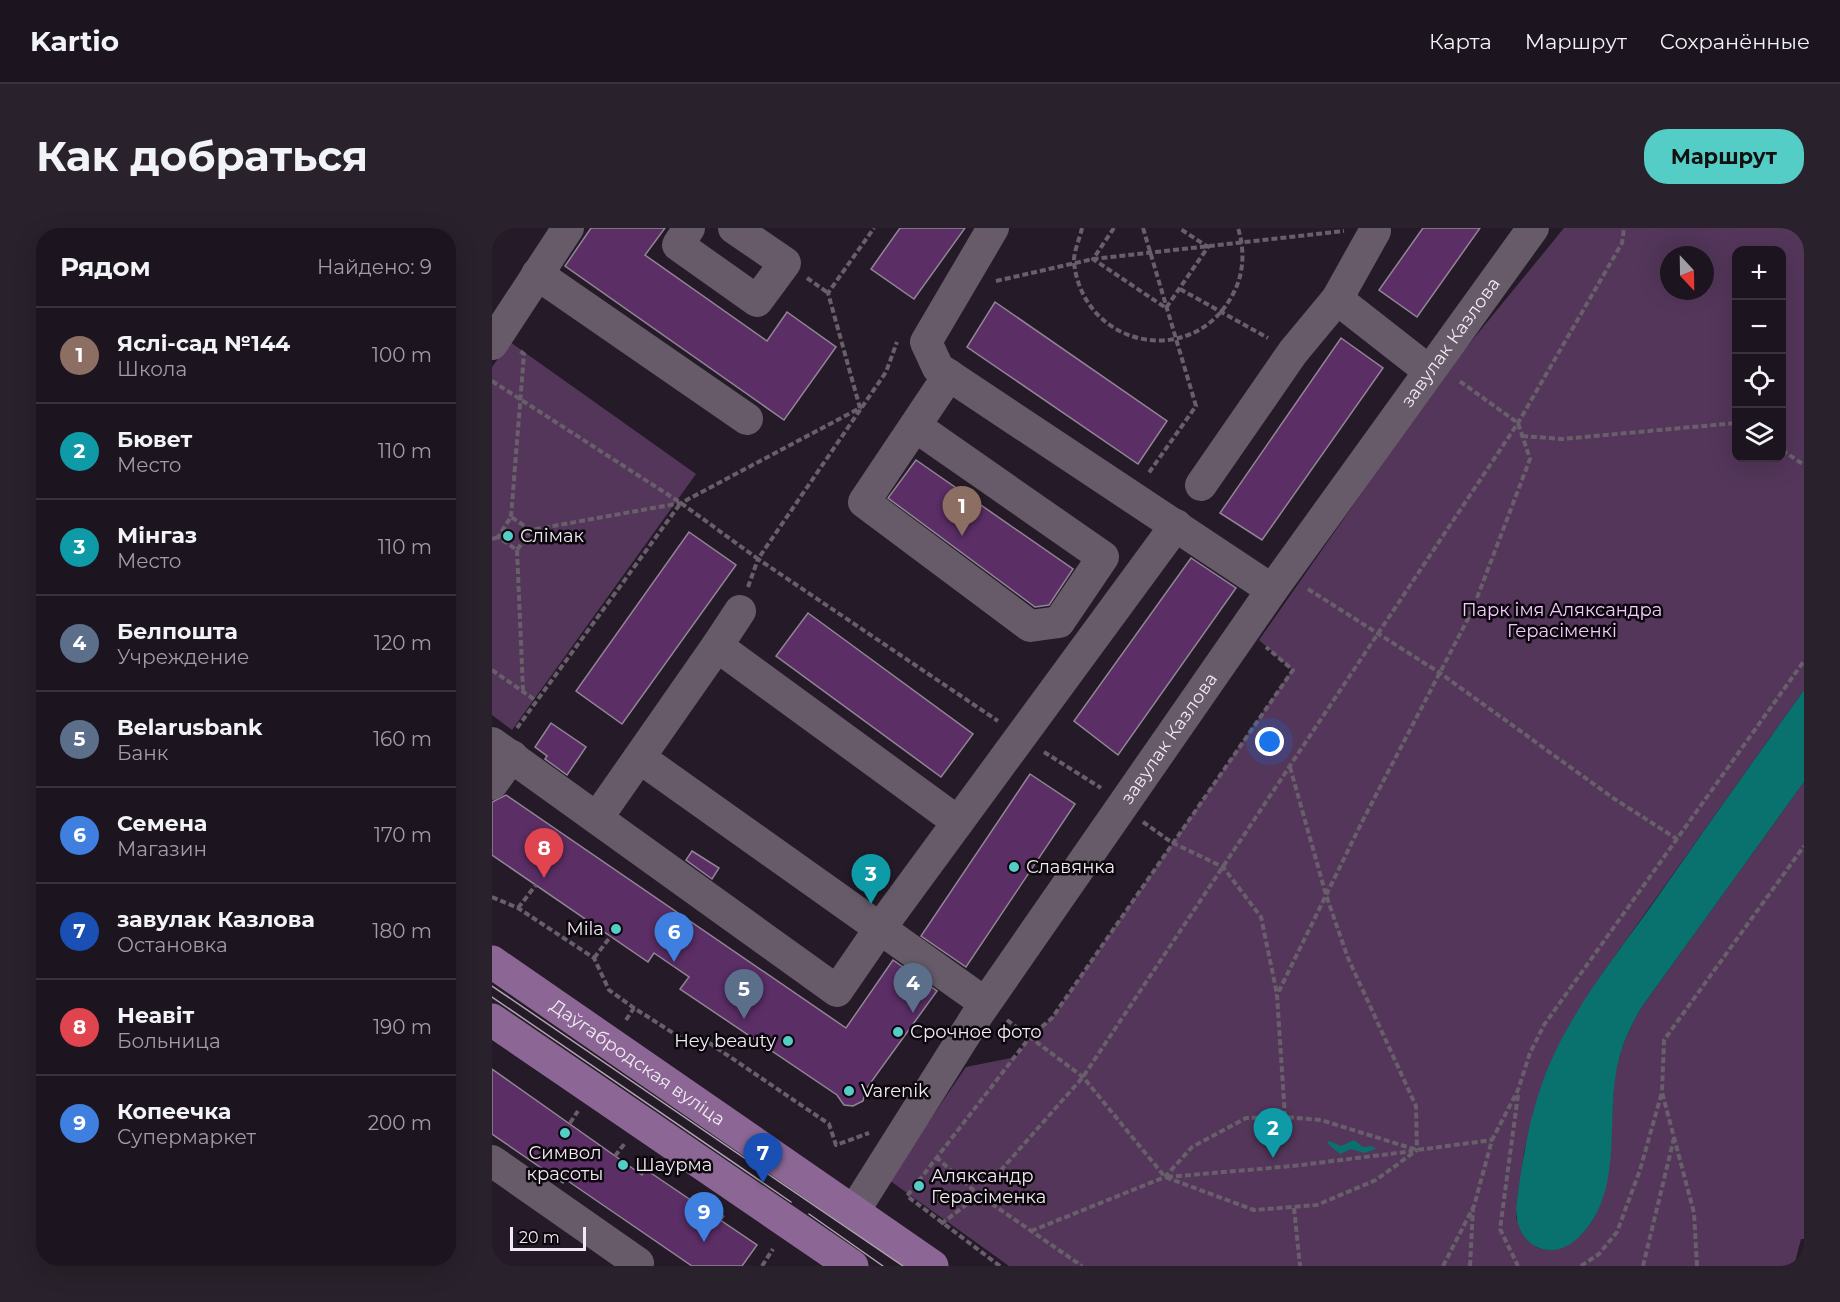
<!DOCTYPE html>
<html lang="ru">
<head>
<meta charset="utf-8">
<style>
  :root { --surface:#1c141e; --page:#29212b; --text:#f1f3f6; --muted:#a09ea4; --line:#3a333c; --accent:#54cdc7 }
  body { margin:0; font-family:Montserrat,sans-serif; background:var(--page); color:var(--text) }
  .controls { position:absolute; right:18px; top:18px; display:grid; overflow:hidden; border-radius:12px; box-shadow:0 6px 24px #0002 }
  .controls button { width:54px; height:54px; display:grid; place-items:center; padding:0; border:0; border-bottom:2px solid var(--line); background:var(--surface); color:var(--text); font:30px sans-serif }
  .compass { position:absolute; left:1168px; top:18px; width:54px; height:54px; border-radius:50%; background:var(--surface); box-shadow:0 6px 24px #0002; rotate:158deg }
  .scale { position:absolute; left:18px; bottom:15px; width:76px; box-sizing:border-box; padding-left:6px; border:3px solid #f1eaf2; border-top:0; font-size:16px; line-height:21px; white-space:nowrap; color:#f1eaf2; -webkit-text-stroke:4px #0c070d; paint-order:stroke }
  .you { position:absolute; left:778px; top:514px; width:21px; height:21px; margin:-15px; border:4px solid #fff; border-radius:50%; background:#1a73e8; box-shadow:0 0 0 9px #1a73e833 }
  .badge { display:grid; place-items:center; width:39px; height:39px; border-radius:50%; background:var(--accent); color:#fff; font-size:20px; font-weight:700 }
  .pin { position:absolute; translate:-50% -50px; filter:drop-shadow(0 2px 3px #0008) }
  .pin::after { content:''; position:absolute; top:32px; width:21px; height:18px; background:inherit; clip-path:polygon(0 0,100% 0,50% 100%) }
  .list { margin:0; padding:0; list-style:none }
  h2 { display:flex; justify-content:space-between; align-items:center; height:78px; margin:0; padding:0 24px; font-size:26px }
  h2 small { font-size:20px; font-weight:400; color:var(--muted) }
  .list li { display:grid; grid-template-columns:39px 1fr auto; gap:18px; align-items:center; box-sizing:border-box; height:96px; padding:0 24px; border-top:2px solid var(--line) }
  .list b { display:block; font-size:22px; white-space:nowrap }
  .list p { margin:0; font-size:20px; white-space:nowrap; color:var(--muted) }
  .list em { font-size:20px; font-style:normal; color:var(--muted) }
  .icon { flex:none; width:33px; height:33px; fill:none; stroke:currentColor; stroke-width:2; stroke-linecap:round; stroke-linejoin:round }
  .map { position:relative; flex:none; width:1312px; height:1038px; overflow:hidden; border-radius:24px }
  header { display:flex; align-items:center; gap:36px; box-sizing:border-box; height:84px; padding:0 30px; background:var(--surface); border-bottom:2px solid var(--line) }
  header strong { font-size:28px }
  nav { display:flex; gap:33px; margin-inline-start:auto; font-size:21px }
  .intro { display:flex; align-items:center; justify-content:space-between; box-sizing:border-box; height:144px; padding:0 36px }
  h1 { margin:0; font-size:42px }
  .button { padding:15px 27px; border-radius:24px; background:var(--accent); color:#111; font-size:21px; font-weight:700 }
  main { display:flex; gap:36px; padding:0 36px }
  aside { flex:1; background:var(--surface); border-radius:24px; box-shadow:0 6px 24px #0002 }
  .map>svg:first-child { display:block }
  .green { fill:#53365a; fill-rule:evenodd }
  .water { fill:#09726e }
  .building { fill:#5b2e66; stroke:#928595; stroke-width:1.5 }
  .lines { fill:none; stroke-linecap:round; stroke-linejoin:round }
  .path { stroke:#685f6b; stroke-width:4; stroke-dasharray:6 3; stroke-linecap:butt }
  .minor { stroke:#675b6a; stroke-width:32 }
  .major { stroke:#8c6795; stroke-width:33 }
  .tram { stroke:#ada5ae; stroke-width:1.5 }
  .poi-dot { fill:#54cdc7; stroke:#0c070d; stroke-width:2 }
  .labels { text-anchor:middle; stroke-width:5; stroke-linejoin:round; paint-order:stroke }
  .street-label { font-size:18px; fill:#f1eaf2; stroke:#0c070d }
  .poi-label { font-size:18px; fill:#f1eaf2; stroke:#0c070d; text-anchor:start }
  .park-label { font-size:18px; fill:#f4cbfe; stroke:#0c070d }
</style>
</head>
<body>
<header>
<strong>Kartio</strong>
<nav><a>Карта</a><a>Маршрут</a><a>Сохранённые</a></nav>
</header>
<div class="intro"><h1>Как добраться</h1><a class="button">Маршрут</a></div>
<main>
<aside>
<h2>Рядом<small>Найдено: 9</small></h2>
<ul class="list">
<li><span class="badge" style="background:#8d6e63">1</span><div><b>Яслі-сад №144</b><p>Школа</p></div><em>100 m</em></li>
<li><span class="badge" style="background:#0f9aa8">2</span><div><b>Бювет</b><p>Место</p></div><em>110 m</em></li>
<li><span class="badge" style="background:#0f9aa8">3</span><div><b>Мінгаз</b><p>Место</p></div><em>110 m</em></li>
<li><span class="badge" style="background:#5c6f8a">4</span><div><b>Белпошта</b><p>Учреждение</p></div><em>120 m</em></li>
<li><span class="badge" style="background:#5c6f8a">5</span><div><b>Belarusbank</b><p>Банк</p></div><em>160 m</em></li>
<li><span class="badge" style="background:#3f7fe0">6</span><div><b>Семена</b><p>Магазин</p></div><em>170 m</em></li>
<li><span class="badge" style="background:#1a4fb4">7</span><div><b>завулак Казлова</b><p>Остановка</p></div><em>180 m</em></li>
<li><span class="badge" style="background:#e0444e">8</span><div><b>Неавіт</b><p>Больница</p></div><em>190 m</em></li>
<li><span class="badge" style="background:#3f7fe0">9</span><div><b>Копеечка</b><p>Супермаркет</p></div><em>200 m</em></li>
</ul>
</aside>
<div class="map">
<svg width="1312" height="1038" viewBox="0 0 1312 1038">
  <rect width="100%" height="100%" fill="#251b28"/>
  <!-- green -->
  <g class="green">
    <path d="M1072,0H1312V462L1110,746L1077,798L1063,827L1042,883L1032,924L1024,990L1044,1019C1057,1024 1066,1022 1078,1015C1129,985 1116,897 1123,848C1127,822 1137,801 1149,780L1312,554V1011H1309L1302,1038H517L397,952L474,839L524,829L538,809L560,790L800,442L767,412L955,143ZM1244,22H1290V230H1244ZM1177,27H1213V63H1177Z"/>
    <path d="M18,114L204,246L20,502L0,487V139Z"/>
  </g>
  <!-- water -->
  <g class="water">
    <path d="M1312,462V554L1149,780C1137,801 1128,820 1124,845C1115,898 1131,970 1085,1011C1053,1038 1019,1012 1025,973C1030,933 1037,892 1051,853C1074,790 1118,735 1157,681C1208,608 1260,535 1312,462Z"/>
    <path d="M862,912L871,919L880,918L884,921L872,925L859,921L848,926L835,915L837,913L849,918Z"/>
  </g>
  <!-- building -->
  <g class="building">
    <path d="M99,0H173L153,27L275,113L295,84L344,119L292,192L73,38Z"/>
    <path d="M408,0H473L422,71L379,41Z"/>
    <path d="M931,0H988L925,89L887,62Z"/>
    <path d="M503,74L675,193L646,236L475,119Z"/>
    <path d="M849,110L891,140L770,312L728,285Z"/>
    <path d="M424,232L581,341L557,377L543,379L396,270Z"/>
    <path d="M197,304L244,337L130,496L84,463Z"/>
    <path d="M699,330L744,360L626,527L582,493Z"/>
    <path d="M316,385L481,506L449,549L284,428Z"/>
    <path d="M59,495L94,519L75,547L53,531L55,528L43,519Z"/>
    <path d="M538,546L583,576L474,739L429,708Z"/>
    <path d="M14,567L354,800L401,732L445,763L374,861L371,873L361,878L352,877L345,867L188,761L197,749L162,725L156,734L0,627V574Z"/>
    <path d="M200,623L227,640L220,651L194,632Z"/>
    <path d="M0,841L150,947L153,941L265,1017L250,1038H200L73,951L71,955L0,906Z"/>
  </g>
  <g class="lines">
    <!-- path -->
    <g class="path">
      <path d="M590,0C588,10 581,25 582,35C592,120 701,142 741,66C752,46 753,22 746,0"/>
      <path d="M622,0L601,31L674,80L716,19L687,0"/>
      <path d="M651,0L704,178L656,246"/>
      <path d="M315,50L336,65"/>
      <path d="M504,53L601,31L852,3"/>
      <path d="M688,61L776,110"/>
      <path d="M0,153L189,275L266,331L394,144L405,114"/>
      <path d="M1030,208L1070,211L1244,195"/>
      <path d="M1290,222L1312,237"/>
      <path d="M19,289L32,126L27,122"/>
      <path d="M39,302L25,322L6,309L19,289L39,302L189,275L368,180L336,65L382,0"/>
      <path d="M0,311L6,309"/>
      <path d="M25,322L31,462"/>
      <path d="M256,359L266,331L506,493"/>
      <path d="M816,361L948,445L1121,570L1185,611"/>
      <path d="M0,442L43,472"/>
      <path d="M25,500L188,276"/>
      <path d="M552,524L609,560"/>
      <path d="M798,539L834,667L856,730L924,878L925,922"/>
      <path d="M651,594L679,614L731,639L769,689L785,766"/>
      <path d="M0,669L26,680L102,730L117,762L142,780L189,810L213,812L337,896L344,917L377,905"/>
      <path d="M26,680L44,657"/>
      <path d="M102,730L119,708"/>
      <path d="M134,792L142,780"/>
      <path d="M515,792L591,849L673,949L762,982L825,977L884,952L925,922"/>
      <path d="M1026,867L1008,1001L1026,1038"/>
      <path d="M793,889L785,767L871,592L980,383L1038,231L1026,195L966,152"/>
      <path d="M78,895L86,883"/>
      <path d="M123,928L133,915"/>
      <path d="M444,929L487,967L591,849L1026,195L1130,15L1132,0"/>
      <path d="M675,949L801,938L921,923"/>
      <path d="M802,980L808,1038"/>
      <path d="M228,992L232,986"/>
      <path d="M449,996L487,967L590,1038"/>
      <path d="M539,1003L673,949L700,919L754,890L793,889L829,892L925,922L1000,912"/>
      <path d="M270,1038L281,1021"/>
      <path d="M508,1038L415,968L538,809L560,790L801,442L774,419"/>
      <path d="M951,1038L982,978L1000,912L1026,862L1038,825L1052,797L1312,433"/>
      <path d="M978,1038L981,981"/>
      <path d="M1089,1038L1107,1026L1125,1004L1148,942L1170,864"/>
      <path d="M1151,1038L1182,910"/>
      <path d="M1205,1038L1202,985L1170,864L1172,812L1312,618"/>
    </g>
    <!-- minor -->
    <g class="minor">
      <path d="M197,0L186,17L265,73L293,35L242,0"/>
      <path d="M501,0L434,114L446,140L780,362"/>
      <path d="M45,46L255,191"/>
      <path d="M845,71L937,143"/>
      <path d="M0,116L76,0"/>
      <path d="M423,198L611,329L567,394L538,398L372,274L457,147"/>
      <path d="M709,257L801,124L845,71L883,3"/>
      <path d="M225,418L248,383"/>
      <path d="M0,515L345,763L389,699L684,297"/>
      <path d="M148,530L493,775"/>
      <path d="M0,556L20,528"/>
      <path d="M105,590L225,418L466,594"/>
      <path d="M0,933L146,1035L144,1038"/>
      <path id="s1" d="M362,983L486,786L780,362L1041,0"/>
    </g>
    <!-- major -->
    <g class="major">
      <path id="s2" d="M0,734L440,1038"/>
      <path d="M0,792L360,1038"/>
    </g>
    <!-- tram -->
    <g class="tram">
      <path d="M0,758L411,1038"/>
      <path d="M0,769L299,974"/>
      <path d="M317,986L391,1038"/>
    </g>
  </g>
  <!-- markers -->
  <g class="poi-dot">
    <circle cx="16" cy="308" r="6"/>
    <circle cx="522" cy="639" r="6"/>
    <circle cx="124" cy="701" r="6"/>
    <circle cx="406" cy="804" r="6"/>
    <circle cx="296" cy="813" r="6"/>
    <circle cx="357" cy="863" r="6"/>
    <circle cx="73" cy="905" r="6"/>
    <circle cx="131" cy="937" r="6"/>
    <circle cx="427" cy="958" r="6"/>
  </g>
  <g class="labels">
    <!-- street labels -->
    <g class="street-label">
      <text dy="6" stroke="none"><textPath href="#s1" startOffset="1054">завулак Казлова</textPath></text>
      <text dy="6" stroke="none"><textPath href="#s1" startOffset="568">завулак Казлова</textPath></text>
      <text dy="6" stroke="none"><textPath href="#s2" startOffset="177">Даўгабродская вуліца</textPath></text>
    </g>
    <!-- poi labels -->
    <g class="poi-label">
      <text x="28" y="314">Слімак</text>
      <text x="534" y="645">Славянка</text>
      <text x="112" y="707" text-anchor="end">Mila</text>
      <text x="418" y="810">Срочное фото</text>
      <text x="284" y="819" text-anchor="end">Hey beauty</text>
      <text x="369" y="869">Varenik</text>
      <text x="73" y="931" text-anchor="middle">Символ<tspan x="73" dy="21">красоты</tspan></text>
      <text x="143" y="943">Шаурма</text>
      <text x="439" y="954">Аляксандр<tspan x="439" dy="21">Герасіменка</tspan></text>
    </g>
    <!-- park labels -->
    <g class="park-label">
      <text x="1070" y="388">Парк імя Аляксандра<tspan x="1070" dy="21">Герасіменкі</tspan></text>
    </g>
  </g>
</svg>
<div class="controls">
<button>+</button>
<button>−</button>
<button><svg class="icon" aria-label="locate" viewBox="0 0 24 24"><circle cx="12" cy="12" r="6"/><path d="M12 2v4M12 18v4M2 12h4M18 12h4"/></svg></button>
<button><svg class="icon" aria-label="layers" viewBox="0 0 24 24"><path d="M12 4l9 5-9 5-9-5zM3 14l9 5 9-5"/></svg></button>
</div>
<svg class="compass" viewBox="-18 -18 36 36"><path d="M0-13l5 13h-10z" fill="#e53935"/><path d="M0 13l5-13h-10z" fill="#a09ea4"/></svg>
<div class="scale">20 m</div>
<div class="you"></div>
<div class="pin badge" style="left:470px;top:308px;background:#8d6e63">1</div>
<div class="pin badge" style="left:781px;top:930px;background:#0f9aa8">2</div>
<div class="pin badge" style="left:379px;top:676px;background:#0f9aa8">3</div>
<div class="pin badge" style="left:421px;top:785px;background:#5c6f8a">4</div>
<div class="pin badge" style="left:252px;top:791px;background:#5c6f8a">5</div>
<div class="pin badge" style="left:182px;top:734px;background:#3f7fe0">6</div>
<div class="pin badge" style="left:271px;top:955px;background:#1a4fb4">7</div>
<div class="pin badge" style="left:52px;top:650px;background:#e0444e">8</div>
<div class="pin badge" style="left:212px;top:1014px;background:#3f7fe0">9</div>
</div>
</main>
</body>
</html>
